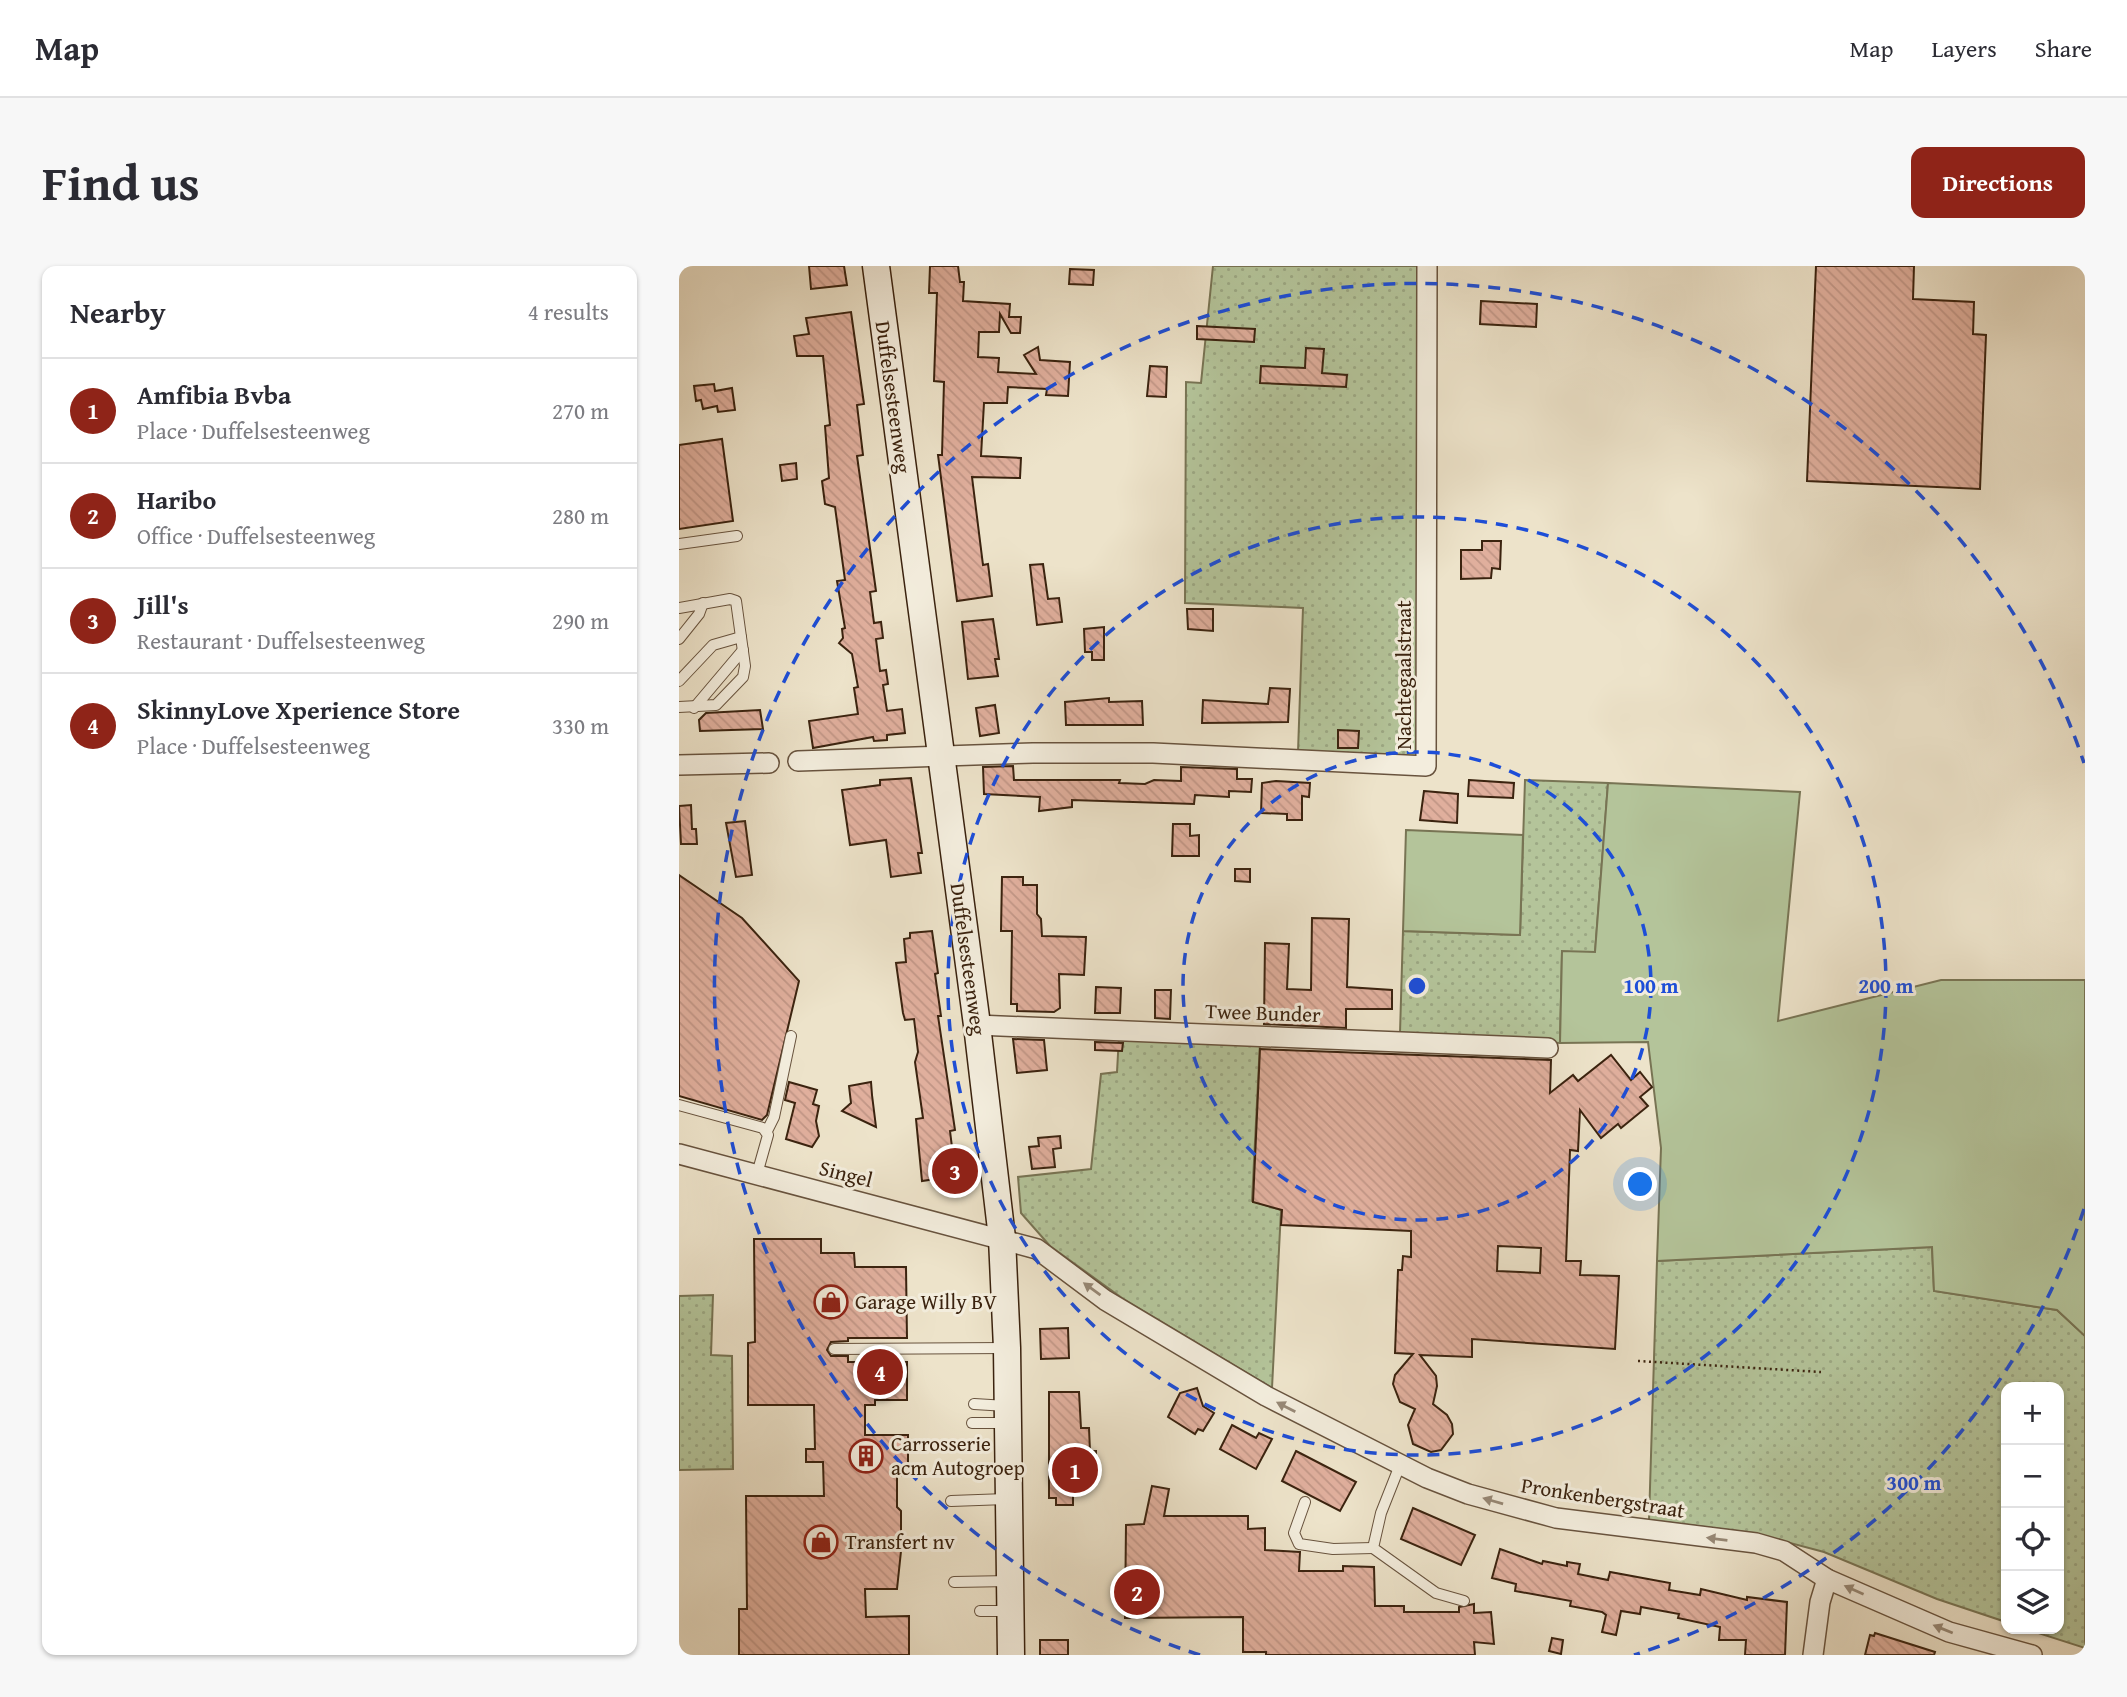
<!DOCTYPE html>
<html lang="en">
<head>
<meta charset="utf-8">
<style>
  :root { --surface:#fff; --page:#f7f7f7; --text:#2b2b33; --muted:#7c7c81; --line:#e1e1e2; --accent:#8f2418 }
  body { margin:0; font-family:"Gentium Book Plus",serif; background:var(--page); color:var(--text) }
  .controls { position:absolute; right:21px; bottom:21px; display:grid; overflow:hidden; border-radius:14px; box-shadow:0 2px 5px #0004 }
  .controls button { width:63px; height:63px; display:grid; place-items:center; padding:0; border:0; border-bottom:2px solid var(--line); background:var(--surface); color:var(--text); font:35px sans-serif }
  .you { position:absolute; left:962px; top:919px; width:24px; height:24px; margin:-18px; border:5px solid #fff; border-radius:50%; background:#1a73e8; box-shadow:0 0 0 10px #1a73e833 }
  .badge { display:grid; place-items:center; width:46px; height:46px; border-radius:50%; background:var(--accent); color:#fff; font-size:23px; font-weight:700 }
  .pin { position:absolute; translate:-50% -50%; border:4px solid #fff; box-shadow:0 2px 7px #0006 }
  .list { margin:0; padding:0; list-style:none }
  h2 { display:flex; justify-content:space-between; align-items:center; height:91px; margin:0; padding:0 28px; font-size:30px }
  h2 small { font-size:23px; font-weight:400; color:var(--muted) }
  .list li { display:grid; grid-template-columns:46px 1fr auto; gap:21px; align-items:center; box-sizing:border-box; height:105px; padding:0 28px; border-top:2px solid var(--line) }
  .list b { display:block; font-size:26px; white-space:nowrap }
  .list p { margin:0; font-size:23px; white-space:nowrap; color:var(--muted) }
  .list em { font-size:23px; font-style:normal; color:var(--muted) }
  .icon { flex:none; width:38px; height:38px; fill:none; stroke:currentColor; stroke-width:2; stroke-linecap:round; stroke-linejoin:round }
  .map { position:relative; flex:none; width:1406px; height:1389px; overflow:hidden; border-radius:14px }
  header { display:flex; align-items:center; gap:42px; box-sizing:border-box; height:98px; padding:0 35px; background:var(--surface); border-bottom:2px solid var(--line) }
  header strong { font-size:33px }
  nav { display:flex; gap:38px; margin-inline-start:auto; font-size:24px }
  .intro { display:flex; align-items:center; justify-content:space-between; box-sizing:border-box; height:168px; padding:0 42px }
  h1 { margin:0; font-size:49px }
  .button { padding:18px 32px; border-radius:14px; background:var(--accent); color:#fff; font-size:24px; font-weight:700 }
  main { display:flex; gap:42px; padding:0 42px }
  aside { flex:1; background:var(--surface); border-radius:14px; box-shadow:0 2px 5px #0004 }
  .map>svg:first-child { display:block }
  .grass { fill:url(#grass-dots); stroke:#787454; stroke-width:2 }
  .green { fill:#b4c49a; stroke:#787454; stroke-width:2 }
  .building { fill:url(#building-back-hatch); stroke:#3b230f; stroke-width:2; fill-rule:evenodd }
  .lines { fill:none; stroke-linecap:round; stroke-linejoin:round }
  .lane-casing { stroke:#68533e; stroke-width:12 }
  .street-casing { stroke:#68533e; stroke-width:22 }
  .secondary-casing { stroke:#3b230f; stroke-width:29 }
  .path { stroke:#3b230f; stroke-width:2.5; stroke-dasharray:2 3.5; stroke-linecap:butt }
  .lane { stroke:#f3eddd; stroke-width:10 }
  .street { stroke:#f3eddd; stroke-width:19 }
  .secondary { stroke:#f3eddd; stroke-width:26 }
  .oneway { fill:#978876 }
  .ring { fill:none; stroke:#1d4ed8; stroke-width:3.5; stroke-dasharray:12 9 }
  .labels { text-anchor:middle; stroke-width:6; stroke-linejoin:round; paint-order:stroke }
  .street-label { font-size:21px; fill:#3b230f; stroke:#f3eddd }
  .poi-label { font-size:21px; fill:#3b230f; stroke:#f3eddd; text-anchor:start }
  .centre { fill:#1d4ed8; stroke:#f3eddd; stroke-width:3.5 }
  .ring-label { font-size:21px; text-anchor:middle; font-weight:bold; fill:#1d4ed8; stroke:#f3eddd; stroke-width:6; stroke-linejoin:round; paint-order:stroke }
</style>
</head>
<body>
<header>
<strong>Map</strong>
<nav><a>Map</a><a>Layers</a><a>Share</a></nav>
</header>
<div class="intro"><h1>Find us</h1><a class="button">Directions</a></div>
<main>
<aside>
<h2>Nearby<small>4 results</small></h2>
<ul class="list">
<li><span class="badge">1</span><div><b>Amfibia Bvba</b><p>Place · Duffelsesteenweg</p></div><em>270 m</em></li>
<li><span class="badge">2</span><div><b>Haribo</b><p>Office · Duffelsesteenweg</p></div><em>280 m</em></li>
<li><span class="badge">3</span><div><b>Jill's</b><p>Restaurant · Duffelsesteenweg</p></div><em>290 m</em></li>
<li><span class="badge">4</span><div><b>SkinnyLove Xperience Store</b><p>Place · Duffelsesteenweg</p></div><em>330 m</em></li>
</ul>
</aside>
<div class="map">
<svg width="1406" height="1389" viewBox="0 0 1406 1389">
  <defs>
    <pattern id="grass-dots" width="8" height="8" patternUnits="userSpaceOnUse" patternTransform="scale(1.75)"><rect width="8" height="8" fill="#b4c49a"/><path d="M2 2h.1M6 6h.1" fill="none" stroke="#9ca884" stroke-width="1.8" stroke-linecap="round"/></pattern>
    <pattern id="building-back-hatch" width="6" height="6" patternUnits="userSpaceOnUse" patternTransform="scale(1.75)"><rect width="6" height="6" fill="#e0af9d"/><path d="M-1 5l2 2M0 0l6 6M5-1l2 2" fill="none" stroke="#c19686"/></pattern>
  </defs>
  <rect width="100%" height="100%" fill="#ede3ca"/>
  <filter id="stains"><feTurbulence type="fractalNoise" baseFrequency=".00286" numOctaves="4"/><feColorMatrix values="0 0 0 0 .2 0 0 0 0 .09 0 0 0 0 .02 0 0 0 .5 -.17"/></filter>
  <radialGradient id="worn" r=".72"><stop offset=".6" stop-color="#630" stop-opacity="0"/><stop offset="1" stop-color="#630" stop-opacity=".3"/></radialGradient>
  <!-- grass -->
  <g class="grass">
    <path d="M534,0H743L738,490L734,492L619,486L624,342L506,337L507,116L522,117Z"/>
    <path d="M846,514L929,517L916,686H883L881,777L721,767L724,665L841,669Z"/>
    <path d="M440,770L581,776L573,935L602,944L593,1122L443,1032L371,980L342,947L339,911L412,903L422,808L438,806Z"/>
    <path d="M1253,981L1255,1025L1378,1044L1406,1070V1382L1347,1363H1380V1121H1327V1356L1258,1333L1145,1286L1074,1267L970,1254L978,995Z"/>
    <path d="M34,1029L32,1089L53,1090L54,1203L0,1204V1030Z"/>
  </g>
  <!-- green -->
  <g class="green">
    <path d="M929,517L1121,526L1099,755L1262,714H1406V1070L1378,1044L1255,1025L1253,981L978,995L982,882L969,776L881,777L883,685L916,686Z"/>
    <path d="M727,564L844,569L841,669L724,665Z"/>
  </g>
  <!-- building -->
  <g class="building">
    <path d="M130,0H165L168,19L132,23Z"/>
    <path d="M251,0H279L281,16H285L284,35L331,38L330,51H342L341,67H332L321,48L320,66H300L299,91L320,92L319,106L357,108L345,89L359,81L361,94L391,96L389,130L367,129L368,123L329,121L328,137H305L302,190L342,192L341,212L293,211L304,299L309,298L313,330L278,335L259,189H263L265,116L255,115L258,27H250Z"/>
    <path d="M1137,0H1235L1234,33L1295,36L1294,68L1307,69L1301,223L1128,215Z"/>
    <path d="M391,3L415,4L414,19L390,18Z"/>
    <path d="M802,35L858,38L857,61L801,58Z"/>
    <path d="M172,46L185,138L178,139L184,189L178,190L197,325L191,326L195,357L202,356L204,372L197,373L201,405L207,404L209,418L204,419L208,445L223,443L226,467L208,469V474L195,475L194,471L134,482L130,455L179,448L175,422L179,421L173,388L160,377L164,372L163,363L166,362L158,315L166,314L156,241L146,238L143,215L150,212L146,160L151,159L144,90H118L115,70L130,68L127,52Z"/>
    <path d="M518,60L576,63L575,76L518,73Z"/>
    <path d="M627,82L645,83L643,107L668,109L667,121L581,117L582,100L626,102Z"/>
    <path d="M471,100L488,101L487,131L468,130Z"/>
    <path d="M35,118L36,125L53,122L56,144L39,146L38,140L24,143L22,134L17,135L15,120Z"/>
    <path d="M43,173L54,255L0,263V179Z"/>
    <path d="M117,197L118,213L103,215L101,199Z"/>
    <path d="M803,275H822L821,303L813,302L812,312L782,313V284H803Z"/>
    <path d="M364,298L369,333L380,332L383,356L358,359L351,299Z"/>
    <path d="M508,343H534V365L509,363Z"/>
    <path d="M314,353L320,393H316L319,410L289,413L283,356Z"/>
    <path d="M425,361V394H413V386H406L405,363Z"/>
    <path d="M591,422L611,423L609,456L523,457L524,434L589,438Z"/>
    <path d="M430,432V436L463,435L464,459H387L386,436Z"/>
    <path d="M316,439L320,467L301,470L297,442Z"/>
    <path d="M81,444L84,463L21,465L20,454L27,447Z"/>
    <path d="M659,464L680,465L679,482H659Z"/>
    <path d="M334,500L335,514H441L440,517L466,518L475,514L502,515V501L558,503V513H573L572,526L550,525V531L516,529L515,538L393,534V541L360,545L361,531L305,528L304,501Z"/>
    <path d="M232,512L243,587H239L242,607L212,611L207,574L171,579L163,524L201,519V514Z"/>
    <path d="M790,514L835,517L834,532L789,530Z"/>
    <path d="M597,515L631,517L630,531L623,530V554H608V548L582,547L583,517Z"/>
    <path d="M745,525L779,528L778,557L741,554Z"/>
    <path d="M12,539L13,563H17L18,578H2L0,540Z"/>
    <path d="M66,555L73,609L57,611L47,557Z"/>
    <path d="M494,558H511V570L520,569V590H493Z"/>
    <path d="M556,603H571V616L556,615Z"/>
    <path d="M0,609L63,652L120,715L88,849L83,854L0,830Z"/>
    <path d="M323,611H344V619H358V648L362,653L363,670L407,671L405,709L380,708L381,742L375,746L338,745V738H332L333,665H322Z"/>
    <path d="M633,652L670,653L668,721L713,724V743H667V762L585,758L586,677L610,678L608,723L632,724Z"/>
    <path d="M253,665L259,707L256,708L262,750H259L276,864L271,865L274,889H279L282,909L243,915L237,853L244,852L236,796L239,786L235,753L226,754L224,747L217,697L227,696L225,673L231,672V667Z"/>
    <path d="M417,721L442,722L441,747H416Z"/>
    <path d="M476,724H492L491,753L476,752Z"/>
    <path d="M334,773L365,774L368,804L338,807Z"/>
    <path d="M416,776L444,777L443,785L416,784Z"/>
    <path d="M581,783L872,794L871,827L894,809L899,815L932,789L952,814L961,806L973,821L961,831L969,840L942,862L939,858L922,872L901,844L899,885L891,884L887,995H902L901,1009L940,1010L936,1083L793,1073V1091L741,1089L757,1110L758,1120L754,1138L768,1149L773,1158L774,1168L762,1184L752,1186L734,1178L729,1159L736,1143L721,1136L714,1118L716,1109L734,1088L716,1087L719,1004H723L724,990L732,991V965L602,959L603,944L574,936ZM819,980L862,982L861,1007L818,1005Z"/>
    <path d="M110,816L138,824L134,838L140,840L137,855L140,870L133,881L107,873L116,837L106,834Z"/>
    <path d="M192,816L193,829L197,861L163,845L172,837L170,820Z"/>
    <path d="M381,870L382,882L374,883L376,901L353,903L350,881L360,880L359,872Z"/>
    <path d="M75,973H142V987H175L176,1001H227L228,1072H169V1075L152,1076L148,1084L152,1090H169V1096H228V1134H196V1139H186V1169H229V1210H218V1241L222,1245V1266L218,1271V1281L222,1285L218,1323H186L187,1351L230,1350V1389H60V1343H68L67,1230H145L144,1196H127V1183H136L135,1139H69V1077L76,1076Z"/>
    <path d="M389,1062L390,1092L362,1093L361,1063Z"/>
    <path d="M518,1122L524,1140L535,1147L524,1165L519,1163L516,1168L489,1151L501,1127Z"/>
    <path d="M370,1126H400L402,1162H410L411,1185H417V1210H394V1239H377V1232H370Z"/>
    <path d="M553,1159L577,1172L580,1167L593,1173L577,1203L541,1183Z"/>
    <path d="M617,1185L677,1216L661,1245L603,1215Z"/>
    <path d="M473,1220L490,1223L485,1250H569V1263L586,1262V1284L621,1286L620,1305H664V1300L695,1301L696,1340H725V1346H780V1341L795,1338V1347L812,1346L815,1378L795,1376L796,1389H587V1386H564V1351L446,1352L447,1259L465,1258Z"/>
    <path d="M734,1242L796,1269L782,1299L722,1273Z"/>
    <path d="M821,1283L863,1298L864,1295L888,1300V1296L901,1298L899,1308L929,1314L931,1306L991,1317L990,1324L1021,1329L1022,1323L1068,1334V1331L1108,1336L1106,1389H1066L1067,1374H1040L1041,1361L999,1352L1000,1348L962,1341L961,1348L942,1345L937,1369L923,1366L927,1349L923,1346L891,1340L892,1335L836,1325L837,1318L813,1312Z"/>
    <path d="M1196,1367L1256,1386L1255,1389H1186L1191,1369L1195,1370Z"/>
    <path d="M873,1372L884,1374L882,1388L870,1385Z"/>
    <rect x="361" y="1374" width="28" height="15"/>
  </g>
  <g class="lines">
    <defs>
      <g id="lane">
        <path d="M0,278L58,270"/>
        <path d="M0,342L51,333L57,335L66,400L64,411L37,439L0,441"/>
        <path d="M0,373L20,348L24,337"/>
        <path d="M0,415L34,379L62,371"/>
        <path d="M15,442L64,384"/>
        <path d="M0,839L84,862L89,869L78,908"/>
        <path d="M88,865L95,851L112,770"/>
        <path d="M155,1083L328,1082"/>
        <path d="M295,1138L328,1140"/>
        <path d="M293,1157H329"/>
        <path d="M721,1199L702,1247L694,1282L757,1327L785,1335"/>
        <path d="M272,1235L327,1233"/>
        <path d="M626,1236L615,1267L620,1278L654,1283L694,1282"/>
        <path d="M275,1316L331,1315"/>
        <path d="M301,1345H329"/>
      </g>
      <g id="street">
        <path d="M119,495L354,487H474L747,500L748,0"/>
        <path d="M0,499L90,497"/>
        <path d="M298,759L869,782"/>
        <path d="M0,888L358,983L426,1034L587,1130L748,1212L789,1228L877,1252L1077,1277L1105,1285L1148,1313L1270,1366L1353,1389"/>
        <path d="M1134,1389L1141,1336L1148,1313"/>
      </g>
      <path id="secondary" d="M197,0L298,759L323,972L328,1082L332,1389"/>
    </defs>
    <!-- lane casing -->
    <use href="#lane" class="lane-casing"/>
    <!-- street casing -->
    <use href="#street" class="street-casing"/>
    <!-- secondary casing -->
    <use href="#secondary" class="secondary-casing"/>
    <!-- path -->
    <path class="path" d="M959,1095L1142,1106"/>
    <!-- lane -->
    <use href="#lane" class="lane"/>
    <!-- street -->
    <use href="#street" class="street"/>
    <!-- secondary -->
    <use href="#secondary" class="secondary"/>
  </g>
  <!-- one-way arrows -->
  <defs><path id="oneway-solid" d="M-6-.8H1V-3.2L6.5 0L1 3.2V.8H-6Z" transform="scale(1.75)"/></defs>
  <g class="oneway">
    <use href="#oneway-solid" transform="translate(413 1023) rotate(-144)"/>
    <use href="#oneway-solid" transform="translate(607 1141) rotate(-153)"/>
    <use href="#oneway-solid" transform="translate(814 1235) rotate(-164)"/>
    <use href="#oneway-solid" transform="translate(1038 1273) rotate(-173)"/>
    <use href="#oneway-solid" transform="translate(1175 1324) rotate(-156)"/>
    <use href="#oneway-solid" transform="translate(1264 1363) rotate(-158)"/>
  </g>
  <!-- distance rings -->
  <g class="ring">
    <circle cx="738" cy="720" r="234"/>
    <circle cx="738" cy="720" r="469"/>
    <path d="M1405 943A703 703 0 0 1 955 1389M521 1389A703 703 0 1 1 1405 497"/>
  </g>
  <!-- icons -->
  <defs>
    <symbol id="shop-ring" viewBox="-11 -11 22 22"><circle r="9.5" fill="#f3eddd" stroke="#8f2418" stroke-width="1.5"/><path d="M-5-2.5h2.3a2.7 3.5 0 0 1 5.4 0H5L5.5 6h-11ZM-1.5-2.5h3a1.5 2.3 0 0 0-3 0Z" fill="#8f2418"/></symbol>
    <symbol id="building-ring" viewBox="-11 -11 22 22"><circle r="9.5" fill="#f3eddd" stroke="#8f2418" stroke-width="1.5"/><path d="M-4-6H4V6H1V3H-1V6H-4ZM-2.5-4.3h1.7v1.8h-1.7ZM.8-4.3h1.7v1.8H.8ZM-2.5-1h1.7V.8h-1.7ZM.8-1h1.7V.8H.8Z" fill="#8f2418"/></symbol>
  </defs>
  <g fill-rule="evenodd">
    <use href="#shop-ring" x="133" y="1017" width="38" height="38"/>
    <use href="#building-ring" x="168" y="1171" width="38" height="38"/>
    <use href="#shop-ring" x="123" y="1257" width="38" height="38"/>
  </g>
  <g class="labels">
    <!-- street labels -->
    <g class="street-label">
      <text transform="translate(214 131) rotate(82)" y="7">Duffelsesteenweg</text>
      <text transform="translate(725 409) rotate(-90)" y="7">Nachtegaalstraat</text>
      <text transform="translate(289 693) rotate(82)" y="7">Duffelsesteenweg</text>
      <text transform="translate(584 747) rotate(2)" y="7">Twee Bunder</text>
      <text transform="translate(167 908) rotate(14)" y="7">Singel</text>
      <text transform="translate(924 1232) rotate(9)" y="7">Pronkenbergstraat</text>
    </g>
    <!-- poi labels -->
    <g class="poi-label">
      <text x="176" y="1043">Garage Willy BV</text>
      <text x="212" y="1185">Carrosserie<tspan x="212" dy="24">acm Autogroep</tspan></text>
      <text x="166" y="1283">Transfert nv</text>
    </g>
  </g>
  <circle cx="738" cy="720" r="10" class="centre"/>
  <g class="ring-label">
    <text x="972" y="727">100 m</text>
    <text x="1207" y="727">200 m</text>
    <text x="1235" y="1224">300 m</text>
  </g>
  <rect width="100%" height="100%" filter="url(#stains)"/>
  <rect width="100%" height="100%" fill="url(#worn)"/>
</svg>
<div class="controls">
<button>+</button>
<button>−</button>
<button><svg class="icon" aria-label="locate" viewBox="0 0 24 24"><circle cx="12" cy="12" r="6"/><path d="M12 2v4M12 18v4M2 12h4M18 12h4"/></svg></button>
<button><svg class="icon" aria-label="layers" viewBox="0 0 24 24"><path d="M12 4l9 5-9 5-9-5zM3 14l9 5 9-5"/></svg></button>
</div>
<div class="you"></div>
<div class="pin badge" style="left:396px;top:1204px">1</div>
<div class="pin badge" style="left:458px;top:1326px">2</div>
<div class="pin badge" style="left:276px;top:905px">3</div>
<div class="pin badge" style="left:201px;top:1106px">4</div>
</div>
</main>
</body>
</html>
